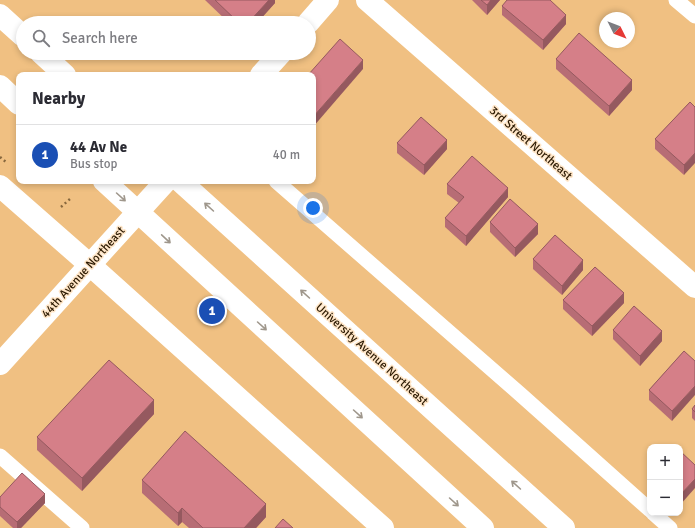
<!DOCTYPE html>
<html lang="en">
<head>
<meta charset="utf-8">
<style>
  :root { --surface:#fff; --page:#f2f2f3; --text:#2b2b33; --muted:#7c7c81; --line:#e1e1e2; --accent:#d93025 }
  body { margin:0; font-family:Signika,sans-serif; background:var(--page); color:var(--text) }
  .controls { position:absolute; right:12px; bottom:12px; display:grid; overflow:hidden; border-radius:8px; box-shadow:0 2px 6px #0003 }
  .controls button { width:36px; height:36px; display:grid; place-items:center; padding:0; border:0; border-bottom:1px solid var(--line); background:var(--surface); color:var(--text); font:20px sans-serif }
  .compass { position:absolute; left:599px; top:12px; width:36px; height:36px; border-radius:50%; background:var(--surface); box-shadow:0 2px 6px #0003; rotate:132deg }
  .you { position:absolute; left:313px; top:208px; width:14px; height:14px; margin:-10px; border:3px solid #fff; border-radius:50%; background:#1a73e8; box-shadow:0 0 0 6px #1a73e833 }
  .badge { display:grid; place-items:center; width:26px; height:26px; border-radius:50%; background:var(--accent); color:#fff; font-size:13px; font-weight:700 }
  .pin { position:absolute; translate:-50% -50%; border:2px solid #fff; box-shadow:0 1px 4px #0006 }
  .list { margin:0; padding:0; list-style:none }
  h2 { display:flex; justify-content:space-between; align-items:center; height:52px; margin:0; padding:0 16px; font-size:17px }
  h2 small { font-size:13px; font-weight:400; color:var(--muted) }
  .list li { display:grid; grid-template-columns:26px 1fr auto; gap:12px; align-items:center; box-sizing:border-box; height:60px; padding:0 16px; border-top:1px solid var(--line) }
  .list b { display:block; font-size:15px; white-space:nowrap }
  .list p { margin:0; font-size:13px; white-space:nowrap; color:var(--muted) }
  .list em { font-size:13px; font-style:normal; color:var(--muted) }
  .icon { flex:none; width:22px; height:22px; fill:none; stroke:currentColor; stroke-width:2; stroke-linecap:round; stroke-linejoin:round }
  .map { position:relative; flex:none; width:695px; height:528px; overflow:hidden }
  .search { position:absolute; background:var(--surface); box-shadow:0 2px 6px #0003; left:16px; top:16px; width:300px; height:44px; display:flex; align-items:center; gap:10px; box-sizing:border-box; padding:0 14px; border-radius:22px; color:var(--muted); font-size:15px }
  .panel { position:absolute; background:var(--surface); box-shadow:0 2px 6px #0003; left:16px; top:72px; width:300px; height:112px; border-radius:8px }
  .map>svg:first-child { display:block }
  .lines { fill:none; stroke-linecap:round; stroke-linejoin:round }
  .path { stroke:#88683e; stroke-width:2.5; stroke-dasharray:2 3; stroke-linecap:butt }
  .service { stroke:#fff; stroke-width:15 }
  .minor { stroke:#fff; stroke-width:22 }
  .tertiary { stroke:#fff; stroke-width:22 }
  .primary { stroke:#fff; stroke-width:22 }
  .wall { fill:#b76d75 }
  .shaded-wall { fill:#95595f }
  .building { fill:#d57f88; stroke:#95595f }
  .oneway { stroke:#9f978c }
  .labels { text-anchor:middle; stroke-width:3; stroke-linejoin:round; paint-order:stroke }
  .street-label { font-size:12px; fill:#2a1800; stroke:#ffe6c8 }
</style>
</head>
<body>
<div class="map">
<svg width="695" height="528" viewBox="0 0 695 528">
  <rect width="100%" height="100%" fill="#f0c082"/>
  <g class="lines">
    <!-- path -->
    <g class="path">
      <path d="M0,157L6,162"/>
      <path d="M61,207L71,198"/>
    </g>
    <!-- service -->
    <g class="service">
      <path d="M676,0L695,16"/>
      <path d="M276,181L520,394L650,510"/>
      <path d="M0,456L82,528"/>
      <path d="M653,513L670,528"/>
    </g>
    <!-- minor -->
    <g class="minor">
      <path d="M367,0L695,287"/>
      <path d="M0,186L90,265"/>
    </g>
    <!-- tertiary -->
    <g class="tertiary">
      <path d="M308,23L328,0"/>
      <path d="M261,75L281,53"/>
      <path d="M90,265L383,528"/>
      <path d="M0,364L166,181"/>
    </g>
    <!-- primary -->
    <g class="primary">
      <path d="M0,15L23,36"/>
      <path d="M41,53L65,75"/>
      <path d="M0,86L19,104"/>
      <path d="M104,181L483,528"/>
      <path d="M180,181L564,528"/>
    </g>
  </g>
  <!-- wall -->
  <g class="wall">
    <path d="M205,0H275V3L257,23H229Z"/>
    <path d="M472,0H500L487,15Z"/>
    <path d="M502,6L566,24L543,50L502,15Z"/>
    <path d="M556,59L632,90L609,116L556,69Z"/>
    <path d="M690,102L684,175L655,149V139Z"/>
    <path d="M397,143L447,149L424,175L397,153Z"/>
    <path d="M447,184L508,197L466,246L445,227V218L459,203L447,194Z"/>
    <path d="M490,222L538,234L515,257L490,232Z"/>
    <path d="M533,259L583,270L562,295L533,269Z"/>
    <path d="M563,300L624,303L592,336L563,309Z"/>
    <path d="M613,330L662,341L640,366L613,339Z"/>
    <path d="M684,351L672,421L649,400V390Z"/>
    <path d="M695,405V421L692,418V409Z"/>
    <path d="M154,414L82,491L37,450V437Z"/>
    <path d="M142,480L266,517L256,528H189L182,522L178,526L142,493Z"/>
    <path d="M0,497L45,503L21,528H13L0,516Z"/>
  </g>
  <!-- shaded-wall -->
  <g class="shaded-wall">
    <path d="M269,0H275V3L257,23H248Z"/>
    <path d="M491,0H500L487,15V5Z"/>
    <path d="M566,15V24L543,50V40Z"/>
    <path d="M363,60V69L313,127V117Z"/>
    <path d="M632,80V90L609,116V106Z"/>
    <path d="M447,140V149L424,175V165Z"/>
    <path d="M695,153V163L684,175V165Z"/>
    <path d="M508,188V197L466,246V236Z"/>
    <path d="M538,224V234L515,257V248Z"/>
    <path d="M583,260V270L562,295V286Z"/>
    <path d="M624,293V303L592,336V326Z"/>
    <path d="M662,331V341L640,366V356Z"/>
    <path d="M695,386V395L672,421V411Z"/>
    <path d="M154,400V414L82,491V478Z"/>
    <path d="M695,479V488L680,505V495Z"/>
    <path d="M45,494V503L21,528H17V522Z"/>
    <path d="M266,504V517L256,528H244Z"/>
    <path d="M182,508V522L178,526V513Z"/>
  </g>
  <!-- building -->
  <g class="building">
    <path d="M215,0H269L248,23H239Z"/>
    <path d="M481,0H491L487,5Z"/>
    <path d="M507,0H550L566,15L543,40L502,6Z"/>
    <path d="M579,33L632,80L609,106L556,59Z"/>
    <path d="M340,39L363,60L313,117V75H308Z"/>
    <path d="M690,102L695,107V153L684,165L655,139Z"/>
    <path d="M421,117L447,140L424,165L397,143Z"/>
    <path d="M472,156L508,188L466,236L445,218L464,197L447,184Z"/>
    <path d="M510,199L538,224L515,248L490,222Z"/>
    <path d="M555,235L583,260L562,286L533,259Z"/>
    <path d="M595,267L624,293L592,326L563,300Z"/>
    <path d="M634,306L662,331L640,356L613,330Z"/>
    <path d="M684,351L695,361V386L672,411L649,390Z"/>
    <path d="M109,360L154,400L82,478L37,437Z"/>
    <path d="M695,405V412L692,409Z"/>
    <path d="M185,431L266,504L244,528H203L182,508L178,513L142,480Z"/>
    <path d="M680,451L695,465V479L680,495Z"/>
    <path d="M22,473L45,494L17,522L0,507V497Z"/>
    <path d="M283,519L293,528H275Z"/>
  </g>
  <!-- one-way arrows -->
  <defs><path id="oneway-shaft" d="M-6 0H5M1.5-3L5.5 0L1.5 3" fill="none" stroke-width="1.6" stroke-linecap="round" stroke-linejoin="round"/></defs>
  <g class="oneway">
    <use href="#oneway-shaft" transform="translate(121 197) rotate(42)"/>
    <use href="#oneway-shaft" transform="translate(209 207) rotate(-138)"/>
    <use href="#oneway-shaft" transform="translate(166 239) rotate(43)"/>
    <use href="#oneway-shaft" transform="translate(305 294) rotate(-138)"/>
    <use href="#oneway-shaft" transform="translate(262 326) rotate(42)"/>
    <use href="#oneway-shaft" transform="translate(358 414) rotate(42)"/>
    <use href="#oneway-shaft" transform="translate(516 485) rotate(-138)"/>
    <use href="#oneway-shaft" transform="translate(454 502) rotate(42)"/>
  </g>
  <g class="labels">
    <!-- street labels -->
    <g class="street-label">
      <text transform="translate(531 143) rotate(41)" y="4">3rd Street Northeast</text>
      <text transform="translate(83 272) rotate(-48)" y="4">44th Avenue Northeast</text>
      <text transform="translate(372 354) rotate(42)" y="4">University Avenue Northeast</text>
    </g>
  </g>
</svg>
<div class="controls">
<button>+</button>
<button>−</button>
</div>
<svg class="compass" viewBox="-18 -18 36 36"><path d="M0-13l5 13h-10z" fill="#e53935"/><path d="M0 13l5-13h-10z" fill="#7c7c81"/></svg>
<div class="you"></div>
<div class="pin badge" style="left:212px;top:311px;background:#1a4fb4">1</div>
<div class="search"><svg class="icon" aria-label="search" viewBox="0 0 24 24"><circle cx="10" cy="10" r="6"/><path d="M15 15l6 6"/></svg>Search here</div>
<section class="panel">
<h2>Nearby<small></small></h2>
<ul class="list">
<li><span class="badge" style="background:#1a4fb4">1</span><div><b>44 Av Ne</b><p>Bus stop</p></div><em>40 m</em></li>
</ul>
</section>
</div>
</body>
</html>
